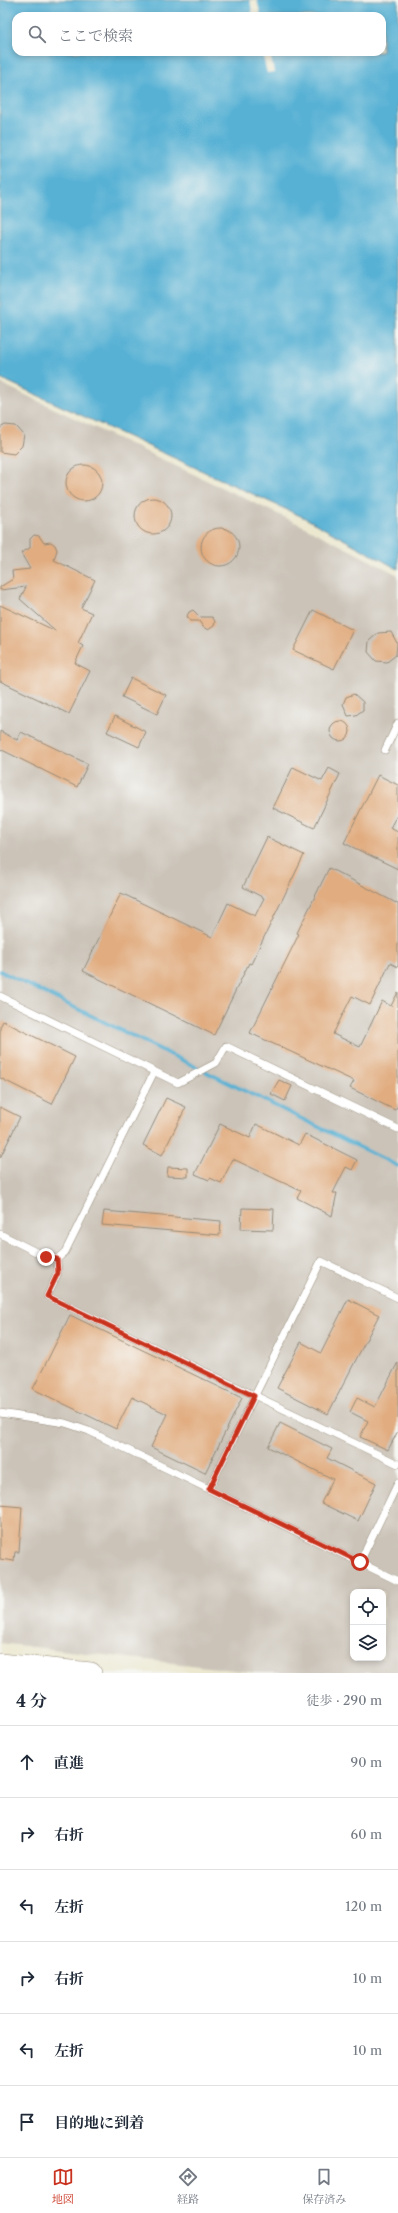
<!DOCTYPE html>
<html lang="ja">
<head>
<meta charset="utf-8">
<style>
  :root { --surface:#fff; --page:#f6f6f7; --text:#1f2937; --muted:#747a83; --line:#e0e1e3; --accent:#c8321e }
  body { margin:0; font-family:"Libre Caslon Text","Noto Serif JP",serif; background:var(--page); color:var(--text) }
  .controls { position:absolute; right:12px; bottom:12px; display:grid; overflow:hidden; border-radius:8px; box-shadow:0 2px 6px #0003 }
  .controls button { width:36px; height:36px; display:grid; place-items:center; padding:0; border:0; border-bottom:1px solid var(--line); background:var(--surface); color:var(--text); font:20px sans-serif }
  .stop { position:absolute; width:12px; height:12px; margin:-9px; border:3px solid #c8321e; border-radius:50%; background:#fff }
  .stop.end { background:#c8321e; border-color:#fff; box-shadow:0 1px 4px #0008 }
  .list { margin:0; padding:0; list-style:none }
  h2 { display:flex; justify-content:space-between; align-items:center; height:52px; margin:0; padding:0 16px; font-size:17px }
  h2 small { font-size:13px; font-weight:400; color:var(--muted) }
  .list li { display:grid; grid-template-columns:26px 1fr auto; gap:12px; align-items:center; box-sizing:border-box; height:72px; padding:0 16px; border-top:1px solid var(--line) }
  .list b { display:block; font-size:15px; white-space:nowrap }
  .list em { font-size:13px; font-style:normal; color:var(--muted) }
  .icon { flex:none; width:22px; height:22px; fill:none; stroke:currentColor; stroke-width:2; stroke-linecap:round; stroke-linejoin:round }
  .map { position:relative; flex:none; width:398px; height:1673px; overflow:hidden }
  .search { position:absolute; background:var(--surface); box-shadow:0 2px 6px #0003; left:12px; right:12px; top:12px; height:44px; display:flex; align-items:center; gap:10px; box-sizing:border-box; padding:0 14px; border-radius:12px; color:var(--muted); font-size:15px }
  .sheet { height:484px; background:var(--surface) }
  nav { display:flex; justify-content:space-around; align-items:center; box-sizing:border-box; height:56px; border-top:1px solid var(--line); background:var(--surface); font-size:11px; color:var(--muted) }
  nav a { display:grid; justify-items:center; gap:2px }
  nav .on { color:var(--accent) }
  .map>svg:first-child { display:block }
  .industrial { fill:#cbc3b8; fill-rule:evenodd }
  .water { fill:#56b1d4; stroke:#486e79; fill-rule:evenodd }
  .pier { fill:#ece8d0 }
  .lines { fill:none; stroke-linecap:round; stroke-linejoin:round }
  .stream { stroke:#56b1d4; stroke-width:3.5 }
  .building { fill:#e1ac7f }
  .lane-casing { stroke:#948977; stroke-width:8 }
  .secondary-casing { stroke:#948977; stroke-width:22 }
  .lane { stroke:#fff; stroke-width:7 }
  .secondary { stroke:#fff; stroke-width:21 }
  .route { stroke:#c8321e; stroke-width:5 }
</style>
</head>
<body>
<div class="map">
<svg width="398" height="1673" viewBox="0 0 398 1673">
  <rect width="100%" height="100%" fill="#f6f6f2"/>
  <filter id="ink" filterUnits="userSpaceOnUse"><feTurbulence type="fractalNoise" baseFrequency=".025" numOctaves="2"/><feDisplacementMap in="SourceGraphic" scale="8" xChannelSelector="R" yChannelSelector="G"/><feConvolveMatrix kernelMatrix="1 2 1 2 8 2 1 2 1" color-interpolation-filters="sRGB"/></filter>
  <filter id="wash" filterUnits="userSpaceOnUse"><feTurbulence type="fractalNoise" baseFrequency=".012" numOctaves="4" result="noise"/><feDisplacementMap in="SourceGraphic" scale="16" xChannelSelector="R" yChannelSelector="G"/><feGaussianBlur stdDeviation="0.9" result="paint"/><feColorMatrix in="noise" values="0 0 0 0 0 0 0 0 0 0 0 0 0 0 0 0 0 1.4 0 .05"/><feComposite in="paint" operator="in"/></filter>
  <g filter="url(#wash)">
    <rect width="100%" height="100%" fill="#ece8d0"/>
    <!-- industrial -->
    <path class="industrial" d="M0,383L301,525L398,575V1673H259L0,1643ZM353,1592H383V1658H353Z"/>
    <!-- water -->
    <path class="water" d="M0,0H398V569L305,518L0,378ZM16,16H382V52H16Z"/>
    <!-- pier -->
    <g class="pier">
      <path d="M250,0H257L261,16H253Z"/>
      <path d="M262,52H270L274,72L267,73Z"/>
    </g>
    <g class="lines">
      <!-- stream -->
      <path class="stream" d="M0,971L398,1166"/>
    </g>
    <g id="blocks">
      <!-- building -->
      <g class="building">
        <path d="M5,425L16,426L24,435L22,446L14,454L0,452V428Z"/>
        <circle cx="84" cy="483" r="18"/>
        <circle cx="153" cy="516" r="18"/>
        <circle cx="220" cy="547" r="19"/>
        <path d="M34,535L39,536L44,543L51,542L55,545L57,550L54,560L95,580L81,608L92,613L78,643L83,646L75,663L90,671L69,714L0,681V605L56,631L20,599L26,587L0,590V587L13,579L12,571L30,569L21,553L30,548V539Z"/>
        <path d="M193,610L200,617H212L215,621L214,626L208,630L203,627L199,621H190L187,616L189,612Z"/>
        <path d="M313,610L353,630L334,669L293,650Z"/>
        <path d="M391,632L397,643L396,655L387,662L376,661L368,652L369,641L378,633Z"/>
        <path d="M131,678L166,695L157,714L122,697Z"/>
        <path d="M354,694L363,702V710L356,715L348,716L343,704L346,697Z"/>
        <path d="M115,716L146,732L139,747L107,732Z"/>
        <circle cx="340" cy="731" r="10"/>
        <path d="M0,731L17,740L21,732L88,764L77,787L0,749Z"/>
        <path d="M293,767L322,781L329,768L340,774L314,828L273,808Z"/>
        <path d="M378,775L398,785V813L390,828L398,832V869L344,843Z"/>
        <path d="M267,837L304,855L251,964L249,963L214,1035L83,971L121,893L212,937L228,903L255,916L264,898L243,887Z"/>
        <path d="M329,868L398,904V967L390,963L370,1005L352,996L333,1034L360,1047L382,1001L391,1006L398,992V1105L395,1110L350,1088L354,1081L250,1033L299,934L297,933Z"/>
        <path d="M3,1021L75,1057L52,1104L0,1078V1027Z"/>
        <path d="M279,1080L292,1086L285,1101L271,1094Z"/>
        <path d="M166,1098L186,1107L162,1155L143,1145Z"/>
        <path d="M0,1107L20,1117L0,1158Z"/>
        <path d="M220,1124L250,1138L256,1124L299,1145L305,1134L357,1160L352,1170L346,1167L333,1193H337L332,1216L297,1198L301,1191L233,1159L221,1183L210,1178L209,1180L195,1174Z"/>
        <path d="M168,1167L188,1168V1177L167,1176Z"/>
        <path d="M242,1208L274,1209L273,1230L241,1229Z"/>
        <path d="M104,1211L221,1221L220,1235L102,1225Z"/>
        <path d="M348,1299L379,1315L328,1414L277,1388L301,1342L321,1353Z"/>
        <path d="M70,1315L242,1398L205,1473L151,1447L167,1414L132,1397L116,1429L33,1389Z"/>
        <path d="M398,1362V1431L388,1450L360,1437L368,1421L350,1412L357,1398L375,1407Z"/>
        <path d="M280,1423L332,1449L327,1458L376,1483L358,1521L321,1503L333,1479L268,1447Z"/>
        <path d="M0,1505L22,1507L19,1552H15L14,1561L0,1559Z"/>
      </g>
    </g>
  </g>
  <g filter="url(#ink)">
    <use href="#blocks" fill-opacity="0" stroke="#948977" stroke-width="1"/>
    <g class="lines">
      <defs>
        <g id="lane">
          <path d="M385,750L398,723"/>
          <path d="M0,996L178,1083L216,1063L226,1046L398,1129"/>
          <path d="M0,1234L46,1257L57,1259L65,1252L154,1072"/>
          <path d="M57,1259L58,1273L47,1296L398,1464"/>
          <path d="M0,1413L65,1423L89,1431L398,1581"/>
          <path d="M209,1489L321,1261L398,1298"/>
          <path d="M360,1562L398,1483"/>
        </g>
        <path id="secondary" d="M0,1664L91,1673"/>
      </defs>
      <!-- lane casing -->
      <use href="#lane" class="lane-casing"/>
      <!-- secondary casing -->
      <use href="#secondary" class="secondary-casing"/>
      <!-- lane -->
      <use href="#lane" class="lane"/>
      <!-- secondary -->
      <use href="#secondary" class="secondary"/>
    </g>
  </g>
  <g class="lines" filter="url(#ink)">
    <!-- route -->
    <path class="route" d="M46,1257L57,1259L58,1273L47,1296L254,1396L209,1489L360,1562"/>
  </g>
</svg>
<div class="controls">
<button><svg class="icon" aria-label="locate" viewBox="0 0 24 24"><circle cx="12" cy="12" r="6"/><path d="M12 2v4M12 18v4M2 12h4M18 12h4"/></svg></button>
<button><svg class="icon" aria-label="layers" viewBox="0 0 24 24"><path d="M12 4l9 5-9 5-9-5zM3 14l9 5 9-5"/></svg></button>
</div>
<div class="stop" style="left:360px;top:1562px"></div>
<div class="stop end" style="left:46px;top:1257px"></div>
<div class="search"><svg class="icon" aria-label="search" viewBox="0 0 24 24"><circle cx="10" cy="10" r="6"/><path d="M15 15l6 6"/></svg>ここで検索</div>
</div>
<section class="sheet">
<h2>4 分<small>徒歩 · 290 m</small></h2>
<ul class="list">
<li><svg class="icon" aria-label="ahead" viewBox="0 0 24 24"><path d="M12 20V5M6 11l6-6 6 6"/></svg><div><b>直進</b></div><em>90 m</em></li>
<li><svg class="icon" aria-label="right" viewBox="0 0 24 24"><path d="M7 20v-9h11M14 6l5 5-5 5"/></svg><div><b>右折</b></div><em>60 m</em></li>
<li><svg class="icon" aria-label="left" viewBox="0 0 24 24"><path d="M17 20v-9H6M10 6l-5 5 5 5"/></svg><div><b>左折</b></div><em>120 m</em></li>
<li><svg class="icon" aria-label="right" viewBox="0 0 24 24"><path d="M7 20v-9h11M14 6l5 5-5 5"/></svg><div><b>右折</b></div><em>10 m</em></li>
<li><svg class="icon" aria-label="left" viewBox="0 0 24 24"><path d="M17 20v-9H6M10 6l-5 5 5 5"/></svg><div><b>左折</b></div><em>10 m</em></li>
<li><svg class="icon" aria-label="arrive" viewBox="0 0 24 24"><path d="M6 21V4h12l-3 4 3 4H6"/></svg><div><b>目的地に到着</b></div></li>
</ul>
</section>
<nav>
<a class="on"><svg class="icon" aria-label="map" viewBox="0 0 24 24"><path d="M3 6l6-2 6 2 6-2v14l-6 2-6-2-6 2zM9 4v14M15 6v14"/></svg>地図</a>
<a><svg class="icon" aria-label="directions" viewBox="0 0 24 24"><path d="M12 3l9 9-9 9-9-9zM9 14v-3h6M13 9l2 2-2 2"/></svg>経路</a>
<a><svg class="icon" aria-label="saved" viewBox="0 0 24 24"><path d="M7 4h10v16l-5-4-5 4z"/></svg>保存済み</a>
</nav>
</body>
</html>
